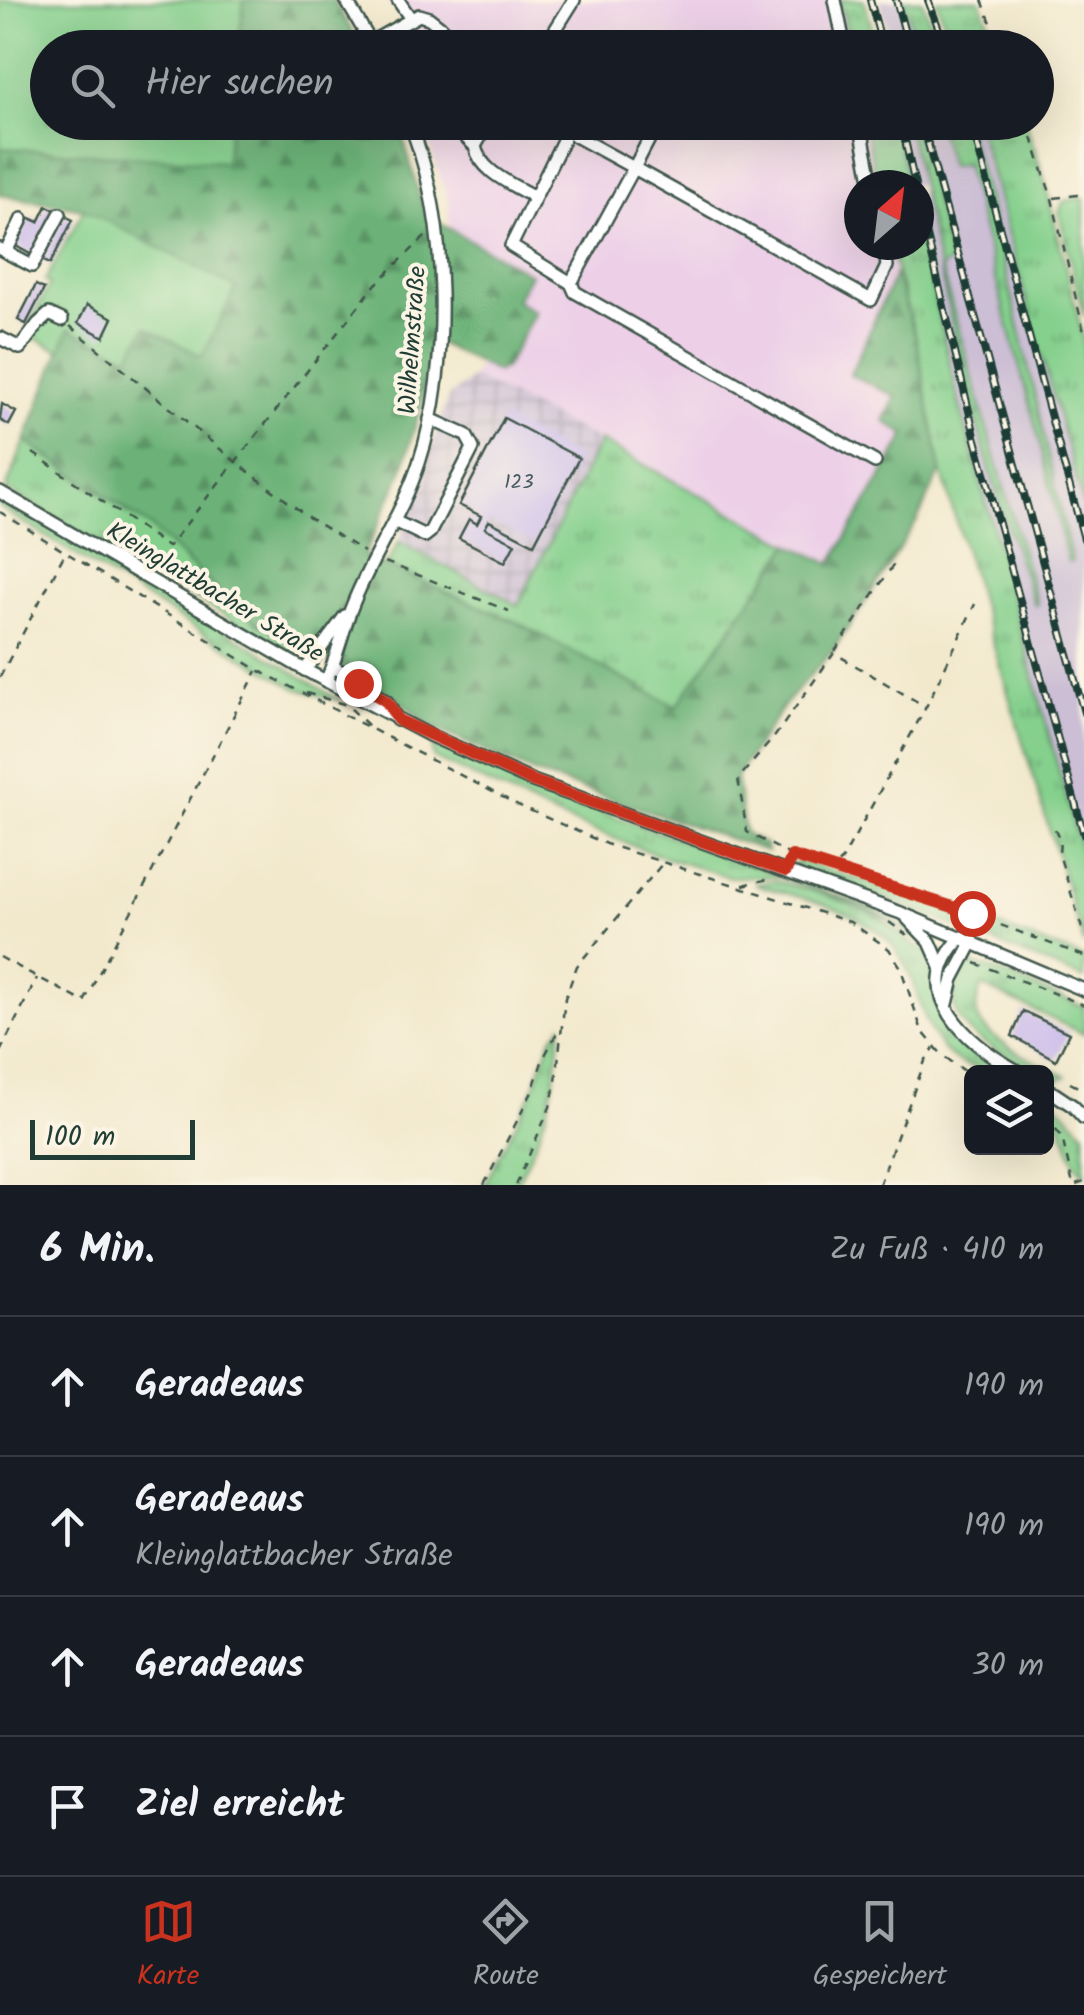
<!DOCTYPE html>
<html lang="de">
<head>
<meta charset="utf-8">
<style>
  :root { --surface:#171b24; --page:#20242c; --text:#f1f3f6; --muted:#9ea1a6; --line:#363941; --accent:#c8321e }
  body { margin:0; font-family:Kalam,sans-serif; background:var(--page); color:var(--text) }
  .controls { position:absolute; right:30px; bottom:30px; display:grid; overflow:hidden; border-radius:15px; box-shadow:0 10px 40px #0002 }
  .controls button { width:90px; height:90px; display:grid; place-items:center; padding:0; border:0; border-bottom:2px solid var(--line); background:var(--surface); color:var(--text); font:50px sans-serif }
  .compass { position:absolute; left:844px; top:170px; width:90px; height:90px; border-radius:50%; background:var(--surface); box-shadow:0 10px 40px #0002; rotate:28deg }
  .scale { position:absolute; left:30px; bottom:25px; width:165px; box-sizing:border-box; padding-left:10px; border:5px solid #1f3d34; border-top:0; font-size:28px; line-height:35px; white-space:nowrap; color:#1f3d34; -webkit-text-stroke:8px #fcf5e5; paint-order:stroke }
  .stop { position:absolute; width:30px; height:30px; margin:-22px; border:8px solid #c8321e; border-radius:50%; background:#fff }
  .stop.end { background:#c8321e; border-color:#fff; box-shadow:0 2px 10px #0008 }
  .list { margin:0; padding:0; list-style:none }
  h2 { display:flex; justify-content:space-between; align-items:center; height:130px; margin:0; padding:0 40px; font-size:42px }
  h2 small { font-size:32px; font-weight:400; color:var(--muted) }
  .list li { display:grid; grid-template-columns:65px 1fr auto; gap:30px; align-items:center; box-sizing:border-box; height:140px; padding:0 40px; border-top:2px solid var(--line) }
  .list b { display:block; font-size:38px; white-space:nowrap }
  .list p { margin:0; font-size:32px; white-space:nowrap; color:var(--muted) }
  .list em { font-size:32px; font-style:normal; color:var(--muted) }
  .icon { flex:none; width:55px; height:55px; fill:none; stroke:currentColor; stroke-width:2; stroke-linecap:round; stroke-linejoin:round }
  .map { position:relative; flex:none; width:1084px; height:1185px; overflow:hidden }
  .search { position:absolute; background:var(--surface); box-shadow:0 10px 40px #0002; left:30px; right:30px; top:30px; height:110px; display:flex; align-items:center; gap:25px; box-sizing:border-box; padding:0 35px; border-radius:55px; color:var(--muted); font-size:38px }
  .sheet { height:690px; background:var(--surface) }
  nav { display:flex; justify-content:space-around; align-items:center; box-sizing:border-box; height:140px; border-top:2px solid var(--line); background:var(--surface); font-size:28px; color:var(--muted) }
  nav a { display:grid; justify-items:center; gap:5px }
  nav .on { color:var(--accent) }
  .map>svg:first-child { display:block }
  .built { fill:#edd0e8 }
  .industrial { fill:url(#industrial-grid) }
  .railway { fill:#ccbed4 }
  .grass { fill:url(#grass-tufts); stroke:#528660; stroke-width:2.5 }
  .forest { fill:url(#forest-firs); stroke:#467856; stroke-width:2.5 }
  .pitch { fill:#85d08d; stroke:#528660; stroke-width:2.5 }
  .building { fill:#c7b8eb }
  .lines { fill:none; stroke-linecap:round; stroke-linejoin:round }
  .minor-casing { stroke:#3f574b; stroke-width:16 }
  .path { stroke:#3f574b; stroke-width:2.5; stroke-dasharray:8 8; stroke-linecap:butt }
  .minor { stroke:#fff; stroke-width:11 }
  .rail-casing { stroke:#1f3d34; stroke-width:8 }
  .rail { stroke:#fcf5e5; stroke-width:4; stroke-dasharray:11; stroke-linecap:butt }
  .route { stroke:#c8321e; stroke-width:12 }
  .labels { text-anchor:middle; stroke-width:8; stroke-linejoin:round; paint-order:stroke }
  .number-label { font-size:20px; fill:#495c62 }
  .street-label { font-size:25px; fill:#1f3d34; stroke:#fcf5e5 }
</style>
</head>
<body>
<div class="map">
<svg width="1084" height="1185" viewBox="0 0 1084 1185">
  <defs>
    <pattern id="industrial-grid" width="8" height="8" patternUnits="userSpaceOnUse" patternTransform="scale(2.5)"><rect width="8" height="8" fill="#ccbed4"/><path d="M0 4h8M4 0v8" fill="none" stroke="#a59cad"/></pattern>
    <pattern id="grass-tufts" width="24" height="20" patternUnits="userSpaceOnUse" patternTransform="scale(2.5)"><rect width="24" height="20" fill="#85d08d"/><path d="M3 7l-1-3M5 7V3M7 7l1-3M15 17l-1-3M17 17v-4M19 17l1-3" fill="none" stroke="#6caa74"/></pattern>
    <pattern id="forest-firs" width="22" height="20" patternUnits="userSpaceOnUse" patternTransform="scale(2.5)"><rect width="22" height="20" fill="#6cb278"/><path d="M5 1l3.5 6h-7zM16 11l3.5 6h-7z" fill="#589263"/></pattern>
  </defs>
  <rect width="100%" height="100%" fill="#fcf5e5"/>
  <filter id="ink" filterUnits="userSpaceOnUse"><feTurbulence type="fractalNoise" baseFrequency=".01" numOctaves="2"/><feDisplacementMap in="SourceGraphic" scale="20" xChannelSelector="R" yChannelSelector="G"/><feConvolveMatrix kernelMatrix="1 2 1 2 8 2 1 2 1" color-interpolation-filters="sRGB"/></filter>
  <filter id="wash" filterUnits="userSpaceOnUse"><feTurbulence type="fractalNoise" baseFrequency=".0048" numOctaves="4" result="noise"/><feDisplacementMap in="SourceGraphic" scale="40" xChannelSelector="R" yChannelSelector="G"/><feGaussianBlur stdDeviation="2.25" result="paint"/><feColorMatrix in="noise" values="0 0 0 0 0 0 0 0 0 0 0 0 0 0 0 0 0 1.4 0 .05"/><feComposite in="paint" operator="in"/></filter>
  <g filter="url(#wash)">
    <rect width="100%" height="100%" fill="#f2e9cd"/>
    <!-- built -->
    <g class="built">
      <path d="M382,0H840L850,47H416L394,7Z"/>
      <path d="M422,123H865L877,185H859V245H889L895,274L851,375L896,396L907,434L830,565L600,441L473,377L479,362L497,372L505,368L535,312L515,300L530,274L449,227V202Z"/>
    </g>
    <!-- industrial -->
    <path class="industrial" d="M473,377L600,441L518,605L399,542L448,397Z"/>
    <!-- railway -->
    <g class="railway">
      <path d="M880,0H904L917,47H893Z"/>
      <path d="M895,123H907L940,273L971,400L989,469L1034,604L940,268L951,260L914,123H937L950,166L965,163L1039,439L1069,562L1072,560L1032,377L1006,270L965,123H977L1084,507V863L943,340L919,232V185H909Z"/>
    </g>
    <!-- grass -->
    <g class="grass">
      <path d="M840,0H864L877,47H850Z"/>
      <path d="M904,0H922L940,47H917Z"/>
      <path d="M936,0H980L998,47H953Z"/>
      <path d="M865,123H894L909,185H877Z"/>
      <path d="M907,123H914L951,261L941,268L1037,604L1034,605C1019,559 1002,513 989,466C956,353 933,237 907,123Z"/>
      <path d="M937,123H965C1009,267 1038,414 1072,561L1068,562L1039,439L965,164L950,166Z"/>
      <path d="M977,123H1026L1044,178L1084,342V507Z"/>
      <path d="M1077,198L1084,199V317L1059,213L1063,202Z"/>
      <path d="M919,232L959,403L1084,863V945L941,471L916,338L889,245H919Z"/>
      <path d="M25,441L152,528L220,593L258,624L310,650L296,653L279,647L6,489Z"/>
      <path d="M600,441L790,544L677,707L516,622L386,566L399,542L518,605Z"/>
      <path d="M0,498C115,564 229,632 341,701L298,689L242,657L0,508Z"/>
      <path d="M437,747L585,806L870,907L914,933L926,946L890,921L859,905L780,877H730L666,858L556,816L434,758L432,749Z"/>
      <path d="M801,862L924,899L1084,958V979L903,905L797,869L794,863Z"/>
      <path d="M774,881C808,889 849,901 879,918C897,928 912,950 931,953C936,1016 948,1042 1005,1072C905,1072 935,978 882,935C848,906 796,897 754,884Z"/>
      <path d="M967,964L989,968L1084,1007V1034L982,986C978,996 974,1006 978,1018C986,1041 1044,1066 1066,1076L1055,1082L1047,1079L1046,1072C1031,1072 1024,1065 1011,1058C983,1044 944,1023 956,984C959,975 960,970 967,964Z"/>
      <path d="M561,1026C555,1093 546,1125 516,1185H484L532,1092L551,1040Z"/>
      <path d="M1046,1097L1059,1105L1084,1132V1175C1066,1157 1070,1128 1047,1108Z"/>
    </g>
    <!-- forest -->
    <g class="forest">
      <path d="M244,0H333L362,47L238,48Z"/>
      <path d="M230,123H399L425,215L530,274L516,300L535,312L505,368L497,372L431,340L422,402L402,472L364,556L516,622L676,707L790,544L831,564L906,435L884,421L896,396L850,375L895,274L916,338L941,471L917,521L863,605L831,653L789,699L736,776L745,834L765,844L767,851L534,773L429,726L394,696L258,624L220,593L152,528L25,441L68,329L84,209L0,195V148L225,162Z"/>
    </g>
    <!-- pitch -->
    <g class="pitch">
      <path d="M0,0H244L238,47L48,48V122L230,123L226,162L0,148Z"/>
      <path d="M84,209L236,288L202,356L146,327L129,357L69,329L60,351L25,333L50,284L45,281Z"/>
    </g>
    <g id="blocks">
      <!-- building -->
      <g class="building">
        <path d="M47,206L55,210L32,255L16,246L30,218L39,222Z"/>
        <path d="M65,216L73,220L50,264L42,260Z"/>
        <path d="M36,285L44,289L26,324L18,320Z"/>
        <path d="M87,305L113,318L104,337L78,323Z"/>
        <path d="M2,404L16,412L9,425L0,420Z"/>
        <path d="M504,418L579,458L534,544L489,521L485,528L515,543L505,562L459,538L469,519L477,524L481,516L459,505Z"/>
        <path d="M1023,1011L1069,1033L1056,1060L1012,1036Z"/>
      </g>
    </g>
  </g>
  <g filter="url(#ink)">
    <use href="#blocks" fill-opacity="0" stroke="#3f574b" stroke-width="2.5"/>
    <g class="lines">
      <defs>
        <g id="minor">
          <path d="M346,0L374,48"/>
          <path d="M398,0L411,19"/>
          <path d="M835,0L845,48"/>
          <path d="M371,42L419,15L429,18L467,48"/>
          <path d="M441,48L447,32"/>
          <path d="M544,48L574,0"/>
          <path d="M450,122L475,146"/>
          <path d="M489,122L475,146C480,172 512,184 534,197"/>
          <path d="M550,122L634,168L571,283L575,292L875,462"/>
          <path d="M658,122L634,168L871,300L887,266L884,245"/>
          <path d="M860,122L872,185"/>
          <path d="M0,249L32,266L60,214"/>
          <path d="M6,252L22,219"/>
          <path d="M571,283L511,246L572,122"/>
          <path d="M0,338L20,348L38,324L49,314L62,320"/>
          <path d="M0,492L305,670L429,735L530,780L901,913L1084,990"/>
          <path d="M396,522L425,536L430,532L473,448L466,435L430,419"/>
          <path d="M333,666L387,702L397,720"/>
          <path d="M305,670L345,616"/>
          <path d="M326,681C337,658 342,633 351,609C370,558 402,515 419,463C451,365 449,217 409,122"/>
          <path d="M908,919L930,942L941,967"/>
          <path d="M962,937C905,993 970,1045 1019,1072"/>
          <path d="M947,1004L953,979L973,941"/>
          <path d="M1046,1088L1073,1106L1084,1118"/>
        </g>
      </defs>
      <!-- minor casing -->
      <use href="#minor" class="minor-casing"/>
      <!-- path -->
      <g class="path">
        <path d="M982,0L1001,48"/>
        <path d="M1027,122L1052,199L1084,332"/>
        <path d="M1054,198L1077,195L1084,197"/>
        <path d="M70,326L236,462L308,517L364,552"/>
        <path d="M33,453L168,547L376,284L426,236"/>
        <path d="M0,512L258,670L518,805L606,844L850,922L889,949L900,966L922,1031L943,1056L972,1076"/>
        <path d="M385,562L509,611"/>
        <path d="M835,651L894,564"/>
        <path d="M0,677L65,553"/>
        <path d="M306,693L347,705L371,728"/>
        <path d="M1055,829L1060,841L1059,854L1084,935"/>
        <path d="M792,856L747,832L738,779L775,736L834,653L926,707"/>
        <path d="M792,856C808,861 828,874 842,860L926,707L975,604"/>
        <path d="M834,869L925,897L1084,956"/>
        <path d="M743,885L769,879"/>
        <path d="M889,922L907,935"/>
        <path d="M0,957L84,1002L257,671"/>
        <path d="M975,963L1084,1005"/>
        <path d="M0,1052L37,978"/>
        <path d="M1070,1083L1084,1090"/>
        <path d="M1046,1116L1062,1137L1073,1185"/>
        <path d="M484,1185L532,1092L543,1059L559,1029"/>
        <path d="M516,1185L550,1107L556,1081L565,998L577,966L662,864"/>
        <path d="M879,1185L925,1061L934,1048"/>
        <path d="M1076,1185L1084,1182"/>
      </g>
      <!-- minor -->
      <use href="#minor" class="minor"/>
      <defs>
        <g id="rail">
          <path d="M870,0L883,48"/>
          <path d="M896,0L909,48"/>
          <path d="M928,0L946,48"/>
          <path d="M901,122L915,185"/>
          <path d="M922,122L1084,713"/>
          <path d="M971,122L1084,539"/>
          <path d="M919,202L975,436L1084,835"/>
        </g>
      </defs>
      <!-- rail casing -->
      <use href="#rail" class="rail-casing"/>
      <!-- rail -->
      <use href="#rail" class="rail"/>
    </g>
  </g>
  <g class="lines" filter="url(#ink)">
    <!-- route -->
    <path class="route" d="M358,683L387,702L398,720L530,780L786,871L792,856L972,913"/>
  </g>
  <g class="labels">
    <!-- number labels -->
    <g class="number-label">
      <text x="519" y="488">123</text>
    </g>
    <!-- street labels -->
    <g class="street-label">
      <text transform="translate(411 340) rotate(-86)" y="9">Wilhelmstraße</text>
      <text transform="translate(216 591) rotate(31)" y="9">Kleinglattbacher Straße</text>
    </g>
  </g>
</svg>
<div class="controls">
<button><svg class="icon" aria-label="layers" viewBox="0 0 24 24"><path d="M12 4l9 5-9 5-9-5zM3 14l9 5 9-5"/></svg></button>
</div>
<svg class="compass" viewBox="-18 -18 36 36"><path d="M0-13l5 13h-10z" fill="#e53935"/><path d="M0 13l5-13h-10z" fill="#9ea1a6"/></svg>
<div class="scale">100 m</div>
<div class="stop" style="left:972px;top:913px"></div>
<div class="stop end" style="left:358px;top:683px"></div>
<div class="search"><svg class="icon" aria-label="search" viewBox="0 0 24 24"><circle cx="10" cy="10" r="6"/><path d="M15 15l6 6"/></svg>Hier suchen</div>
</div>
<section class="sheet">
<h2>6 Min.<small>Zu Fuß · 410 m</small></h2>
<ul class="list">
<li><svg class="icon" aria-label="ahead" viewBox="0 0 24 24"><path d="M12 20V5M6 11l6-6 6 6"/></svg><div><b>Geradeaus</b></div><em>190 m</em></li>
<li><svg class="icon" aria-label="ahead" viewBox="0 0 24 24"><path d="M12 20V5M6 11l6-6 6 6"/></svg><div><b>Geradeaus</b><p>Kleinglattbacher Straße</p></div><em>190 m</em></li>
<li><svg class="icon" aria-label="ahead" viewBox="0 0 24 24"><path d="M12 20V5M6 11l6-6 6 6"/></svg><div><b>Geradeaus</b></div><em>30 m</em></li>
<li><svg class="icon" aria-label="arrive" viewBox="0 0 24 24"><path d="M6 21V4h12l-3 4 3 4H6"/></svg><div><b>Ziel erreicht</b></div></li>
</ul>
</section>
<nav>
<a class="on"><svg class="icon" aria-label="map" viewBox="0 0 24 24"><path d="M3 6l6-2 6 2 6-2v14l-6 2-6-2-6 2zM9 4v14M15 6v14"/></svg>Karte</a>
<a><svg class="icon" aria-label="directions" viewBox="0 0 24 24"><path d="M12 3l9 9-9 9-9-9zM9 14v-3h6M13 9l2 2-2 2"/></svg>Route</a>
<a><svg class="icon" aria-label="saved" viewBox="0 0 24 24"><path d="M7 4h10v16l-5-4-5 4z"/></svg>Gespeichert</a>
</nav>
</body>
</html>
